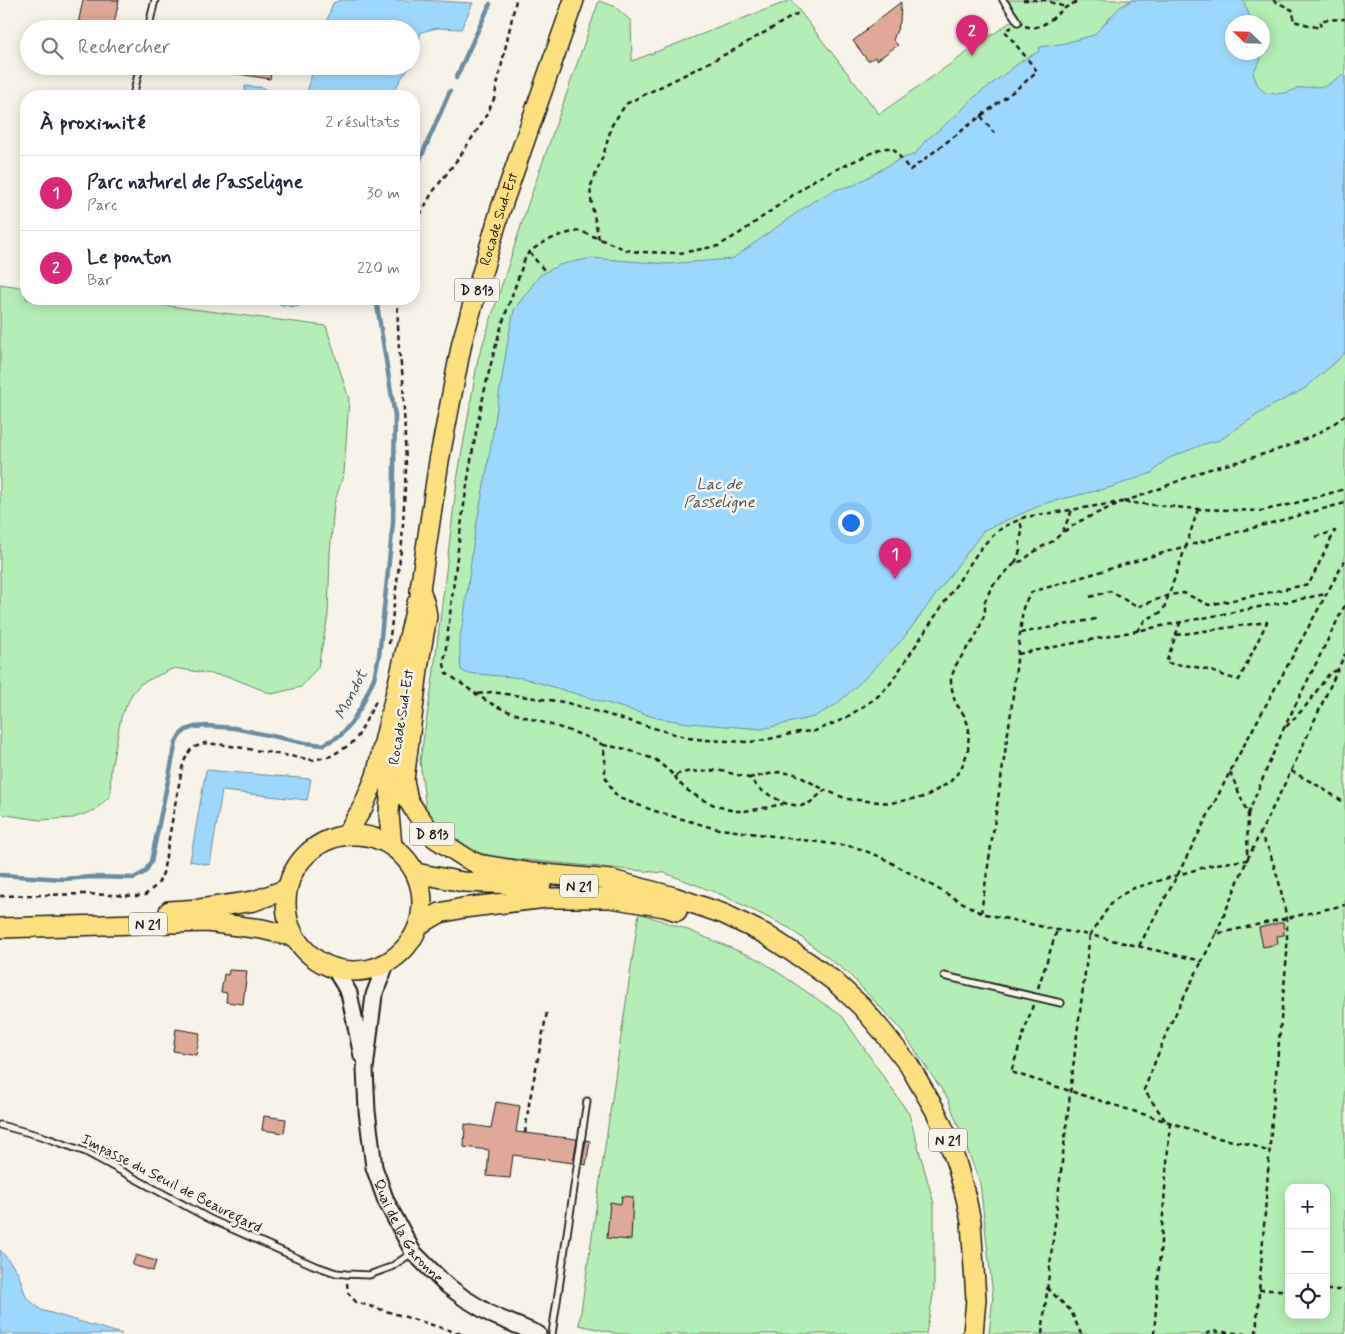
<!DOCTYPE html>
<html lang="fr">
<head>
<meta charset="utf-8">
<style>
  :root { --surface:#fff; --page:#f6f6f7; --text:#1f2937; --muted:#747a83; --line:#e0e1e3; --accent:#db2777 }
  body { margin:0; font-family:Mynerve,sans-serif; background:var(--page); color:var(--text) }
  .controls { position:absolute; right:15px; bottom:15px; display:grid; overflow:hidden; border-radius:10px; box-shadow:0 2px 12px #0003 }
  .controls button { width:45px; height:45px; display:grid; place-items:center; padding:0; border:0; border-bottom:1px solid var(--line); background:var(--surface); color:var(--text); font:25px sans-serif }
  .compass { position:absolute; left:1225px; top:15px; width:45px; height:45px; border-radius:50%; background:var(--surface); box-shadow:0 2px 12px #0003; rotate:293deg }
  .you { position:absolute; left:850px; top:522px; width:18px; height:18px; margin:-12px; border:4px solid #fff; border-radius:50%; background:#1a73e8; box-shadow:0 0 0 8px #1a73e833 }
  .badge { display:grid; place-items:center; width:32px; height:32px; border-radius:50%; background:var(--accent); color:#fff; font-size:16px; font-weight:700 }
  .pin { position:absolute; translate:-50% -41px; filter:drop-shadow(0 1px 2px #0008) }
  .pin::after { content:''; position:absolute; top:26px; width:18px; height:15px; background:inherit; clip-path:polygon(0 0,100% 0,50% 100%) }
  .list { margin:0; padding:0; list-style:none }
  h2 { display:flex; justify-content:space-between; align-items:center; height:65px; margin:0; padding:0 20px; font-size:21px }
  h2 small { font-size:16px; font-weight:400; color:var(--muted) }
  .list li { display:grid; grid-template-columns:32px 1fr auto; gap:15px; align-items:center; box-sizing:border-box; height:75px; padding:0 20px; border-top:1px solid var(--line) }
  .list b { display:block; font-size:19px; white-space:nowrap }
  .list p { margin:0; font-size:16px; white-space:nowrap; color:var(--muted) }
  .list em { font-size:16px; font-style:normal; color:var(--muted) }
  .icon { flex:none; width:28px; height:28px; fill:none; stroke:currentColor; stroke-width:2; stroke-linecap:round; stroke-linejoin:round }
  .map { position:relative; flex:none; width:1345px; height:1334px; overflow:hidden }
  .search { position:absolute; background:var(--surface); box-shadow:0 2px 12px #0003; left:20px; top:20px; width:400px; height:55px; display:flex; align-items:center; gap:12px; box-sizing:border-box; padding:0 18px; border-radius:28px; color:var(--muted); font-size:19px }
  .panel { position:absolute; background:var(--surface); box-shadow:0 2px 12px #0003; left:20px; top:90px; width:400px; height:215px; border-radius:20px }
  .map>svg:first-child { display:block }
  .green { fill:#b3efb4; stroke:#688668; fill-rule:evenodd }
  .water { fill:#9cd8fd; stroke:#698da3 }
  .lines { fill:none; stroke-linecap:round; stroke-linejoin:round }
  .stream { stroke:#698da3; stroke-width:4.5 }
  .building { fill:#dfa897; stroke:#1c1c1c }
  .service-casing { stroke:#1c1c1c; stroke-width:9 }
  .tertiary-casing { stroke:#1c1c1c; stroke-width:19 }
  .primary-casing { stroke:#1c1c1c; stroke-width:22 }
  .path { stroke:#1c1c1c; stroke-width:2.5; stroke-dasharray:5 4; stroke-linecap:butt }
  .service { stroke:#f7f3e8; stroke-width:5.5 }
  .tertiary { stroke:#f7f3e8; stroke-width:15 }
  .primary { stroke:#fedf80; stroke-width:19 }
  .labels { text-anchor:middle; stroke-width:5; stroke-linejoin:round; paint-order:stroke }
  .shield { fill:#f7f3e8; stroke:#5e5c59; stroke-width:1 }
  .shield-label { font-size:14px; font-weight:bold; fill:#1c1c1c }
  .street-label { font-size:15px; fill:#1c1c1c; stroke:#f7f3e8 }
  .water-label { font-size:16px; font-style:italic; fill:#425460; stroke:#f7f3e8 }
</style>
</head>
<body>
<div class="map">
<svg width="1345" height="1334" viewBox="0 0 1345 1334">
  <rect width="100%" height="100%" fill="#f7f3e8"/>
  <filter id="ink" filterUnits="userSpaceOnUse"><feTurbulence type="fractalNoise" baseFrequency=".02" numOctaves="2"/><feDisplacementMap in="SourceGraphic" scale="10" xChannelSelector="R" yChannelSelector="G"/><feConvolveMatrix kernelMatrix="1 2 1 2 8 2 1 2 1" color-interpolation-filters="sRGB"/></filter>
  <g filter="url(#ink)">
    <!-- green -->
    <g class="green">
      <path d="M791,0L879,114L1019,16L1008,0H1345V1334H989L993,1296L980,1183L948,1099L899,1027L848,973L789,928L720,894L665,873L493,857L452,844L426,809L420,761L433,678L457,480L478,359L528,204L599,1L614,6L631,21L632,61ZM1232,22H1262V52H1232ZM1289,1188H1326V1315H1289Z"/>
      <path d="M0,284L26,288V299H114L326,326L349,399L344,473L334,504L330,554L328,616L318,667L301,687L272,694L230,677L174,668L140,684L132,694L121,717L111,769L110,796L95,810L73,818L40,820L0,814Z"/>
      <path d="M639,913L683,928L760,960L842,1016L909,1114L934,1204V1290L926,1334H620L579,1325Z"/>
    </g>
    <!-- water -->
    <g class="water">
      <path d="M341,0H421L473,3L461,29L437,28L421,32L411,65V29H324L333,3Z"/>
      <path d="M1132,0H1243L1252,22H1232V52L1261,53V59L1253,73L1257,84L1265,93L1277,94L1289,92L1298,88L1326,86L1345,73V352L1336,362L1304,389L1266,409L1220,440L1204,444L1167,459L1152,473L1112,487L1046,503L984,530L902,640L867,676L837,704L814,717L762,729L689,723L657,718L523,678L466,673L461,670L460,657V636L464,617L474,537L487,469L509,334L514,310L540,275L559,265L591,258L667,264L732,259L812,202L835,190L854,185L898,160L915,154L925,141L959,113L972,99L1023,60L1038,52L1040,47L1061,44L1094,35L1120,7Z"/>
      <path d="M314,66H411L400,80L392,96H306Z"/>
      <path d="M245,86L265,88L264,96L245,94Z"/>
      <path d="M268,299H313L312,301L295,307L282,305Z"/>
      <path d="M206,770L311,779L307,800L222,791L210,865L190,861Z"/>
      <path d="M0,1250L18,1272L26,1297L41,1310L122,1334H0Z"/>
    </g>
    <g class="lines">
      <!-- stream -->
      <g class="stream">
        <path d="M456,78L490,4"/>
        <path d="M414,173L450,91"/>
        <path d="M0,875L63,879L91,877L134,878L145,872L151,862L176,742L180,735L186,730L194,727L207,726L234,728L305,743L323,745L341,735L351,723L361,707L374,678L379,656L393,523L395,416L376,299"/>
      </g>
    </g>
    <!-- building -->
    <g class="building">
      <path d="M83,0H119L113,29H77Z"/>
      <path d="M901,2L900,22L893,40L898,45L877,60L875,57L868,61L853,41L867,30L866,29Z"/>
      <path d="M233,66H272L270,79L232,73Z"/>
      <path d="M1283,922L1284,935L1277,936L1278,944L1263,947L1259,928Z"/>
      <path d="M229,970L247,971L243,1004L226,1002L227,993L221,992L224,974L228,975Z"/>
      <path d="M176,1029L200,1033L196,1055L173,1051Z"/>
      <path d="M496,1102L520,1106L516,1132L577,1139L573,1163L513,1155L510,1178L487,1176L489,1150L464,1147L465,1124L491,1128Z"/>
      <path d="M264,1116L286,1119L284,1133L262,1130Z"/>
      <path d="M586,1140L590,1141L586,1165L582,1164Z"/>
      <path d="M622,1196L633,1197L631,1240L607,1238L610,1202L621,1204Z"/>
      <path d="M136,1255L156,1261L153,1271L132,1265Z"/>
    </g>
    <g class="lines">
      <defs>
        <g id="service">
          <path d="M1003,0L1018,22"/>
          <path d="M148,29L155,0"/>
          <path d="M133,96L140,66"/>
          <path d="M944,976L1061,1003"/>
          <path d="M0,1125L41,1136L86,1152L210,1219L313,1265L336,1273L346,1274L369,1275L391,1267L412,1253"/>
          <path d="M552,1334L587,1101"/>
        </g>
        <g id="tertiary">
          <path id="s1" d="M386,964L374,995L365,1069L367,1111L374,1167L386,1201L413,1252L444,1283L464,1298L492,1315L538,1334"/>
          <path d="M334,968L349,993L362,1056"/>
        </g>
        <g id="primary">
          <path d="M420,589L425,605L427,616L419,662L404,780L408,800L415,811L435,838L466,858L478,864L532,873L612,880L674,897L724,914L765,934L809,963L834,981L861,1006L883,1032L909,1065L935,1110L946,1134L957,1165L966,1198L971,1222L976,1299L973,1334"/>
          <path id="s2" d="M420,602V589L439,461L462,342L500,211L574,0"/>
          <circle cx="354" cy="903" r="68"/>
          <path d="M346,835L363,807L376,776L417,603"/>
          <path d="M392,846L389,814L391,782L395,755"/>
          <path d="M416,873L463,882L541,885"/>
          <path d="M169,911L200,909L254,901L287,889"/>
          <path d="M419,925L440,913L463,908L546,898H610L665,907L677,911"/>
          <path d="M0,928L207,922L262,929L295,937"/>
        </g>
      </defs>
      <!-- service casing -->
      <use href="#service" class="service-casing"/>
      <!-- tertiary casing -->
      <use href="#tertiary" class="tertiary-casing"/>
      <!-- primary casing -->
      <use href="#primary" class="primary-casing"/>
      <!-- path -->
      <g class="path">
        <path d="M1023,0H1044L1065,7"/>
        <path d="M1273,0L1294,11L1293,21L1320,28L1321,20L1345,19"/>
        <path d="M1025,26C1041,32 1053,17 1065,8C1069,5 1075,3 1080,0"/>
        <path d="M981,116L994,133"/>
        <path d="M414,232L418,219L432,193L460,156L478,129L487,114L494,99L516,0"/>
        <path d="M599,239L592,206L590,188L603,156L612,125L626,104L732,51L800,12"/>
        <path d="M529,252L544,270"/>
        <path d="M1345,415C1316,440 1274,451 1237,462C1225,465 1212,468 1201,472C1174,482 1149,494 1122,502L1198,509L1261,511L1292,504L1345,489"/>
        <path d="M1198,509L1186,546L1345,503"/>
        <path d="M1015,563L1020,551V542L1022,531L1020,519"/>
        <path d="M1090,597L1110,591L1137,607L1169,595L1184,593L1209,605L1309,584L1335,531L1312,538"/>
        <path d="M1137,631L1145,620L1163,611L1186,546"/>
        <path d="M1020,633L1096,619"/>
        <path d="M1176,635L1267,622L1239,680C1229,678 1221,674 1211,671C1197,666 1181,665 1166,663L1180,623"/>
        <path d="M389,644L402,542L406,468L403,378L399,351L397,299"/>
        <path d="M1018,654L1326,594"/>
        <path d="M1337,670L1329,674L1305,707L1283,730L1345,605"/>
        <path d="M478,694L491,692L564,702L688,738L706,740L749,742L765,740L799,732L815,731L844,719L877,697L890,684L978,552L989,539L1003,527L1025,517L1122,502L1080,521L1062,533"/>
        <path d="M603,745L626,749L656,760L675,776L678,774L691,771L699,772L717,770L730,773L749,778L761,790L784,803L798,806H801L811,802L825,790L847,799L890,803L925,797L950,782L961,769L968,751L969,727L964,715L955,702L951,685V678L956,665L967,648L974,640L979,629L985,613V601L992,586L1015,563L1022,561L1038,549L1053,541L1062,533L1072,510"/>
        <path d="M1291,771L1317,785L1345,803"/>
        <path d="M1230,772L1248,814L1247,860L1215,864L1131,889L1112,902L1090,935L1202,961L1216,934L1345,905"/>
        <path d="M675,776C681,792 720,810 737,811C748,812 772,806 783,804"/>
        <path d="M749,778L779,772L795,774L825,790"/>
        <path d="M1248,814L1283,730"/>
        <path d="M0,896L85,894L137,896L145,895L158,884L163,873L174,810L183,764L187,755L192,748L205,743L225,745L313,760L331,756L351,744L358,736L376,701"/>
        <path d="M981,913L881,857L855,847L713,828L655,811L619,798L612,790L605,776V760L603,745C574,729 536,722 505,710C484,702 465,685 446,673L444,664C457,559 467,454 494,352C502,321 514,291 524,261C526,257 527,253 531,251C544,240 564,233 580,231L627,250L638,252L680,253L718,246L740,233L814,180L882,148H893L910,170L1023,84L1037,71L1005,31L1012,27"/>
        <path d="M1216,934L1247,860L1291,771L1345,654"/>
        <path d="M1139,946L1177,876L1236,760L1345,560"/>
        <path d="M1038,988L1057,930"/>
        <path d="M1033,1005L1011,1072L1101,1101L1175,1124L1213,1137L1249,1144L1269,1152"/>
        <path d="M1165,1120L1144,1090L1168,1029L1202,961"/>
        <path d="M525,1133L529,1104L547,1012"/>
        <path d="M347,1283L348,1293L356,1302L462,1334"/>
        <path d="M1047,1288L1071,1311L1081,1334"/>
        <path d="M1259,1290H1289"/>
        <path d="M1326,1290H1345"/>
        <path d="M1042,1334L1077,1034L1090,935L1057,930L981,913L1011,712L1023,608L1027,599L1032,592L1186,546"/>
        <path d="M1154,1334L1170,1122"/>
        <path d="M1206,1334L1212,1331L1246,1334"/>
        <path d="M1256,1334L1272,1118L1287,954V919L1279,882L1269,850L1260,834"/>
      </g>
      <!-- service -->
      <use href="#service" class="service"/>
      <!-- tertiary -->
      <use href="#tertiary" class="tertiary"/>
      <!-- primary -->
      <use href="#primary" class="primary"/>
    </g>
  </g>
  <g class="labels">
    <!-- shield labels -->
    <g class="shield">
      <rect x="454.5" y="278.5" width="45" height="23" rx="4"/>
      <rect x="409.5" y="822.5" width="45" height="23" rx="4"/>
      <rect x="560" y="874.5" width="38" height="23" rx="4"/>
      <rect x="129" y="912.5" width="38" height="23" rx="4"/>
      <rect x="929" y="1128.5" width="38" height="23" rx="4"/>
    </g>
    <g class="shield-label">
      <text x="477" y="295">D 813</text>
      <text x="432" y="839">D 813</text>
      <text x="579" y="891">N 21</text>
      <text x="148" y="929">N 21</text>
      <text x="948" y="1145">N 21</text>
    </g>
    <!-- street labels -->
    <g class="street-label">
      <text dy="5" stroke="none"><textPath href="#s2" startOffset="392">Rocade Sud-Est</textPath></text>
      <text transform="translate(401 717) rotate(-81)" y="5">Rocade Sud-Est</text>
      <text transform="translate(172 1183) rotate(27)" y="5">Impasse du Seuil de Beauregard</text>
      <text dy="5" stroke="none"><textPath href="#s1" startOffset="280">Quai de la Garonne</textPath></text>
    </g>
    <!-- water labels -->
    <g class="water-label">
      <text x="719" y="489">Lac de<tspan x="719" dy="18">Passeligne</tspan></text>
      <text transform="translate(350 694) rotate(-63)" y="6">Mondot</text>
    </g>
  </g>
</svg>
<div class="controls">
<button>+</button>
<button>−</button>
<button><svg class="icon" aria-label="locate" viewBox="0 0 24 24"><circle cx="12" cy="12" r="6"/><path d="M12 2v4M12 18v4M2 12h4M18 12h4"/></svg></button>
</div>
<svg class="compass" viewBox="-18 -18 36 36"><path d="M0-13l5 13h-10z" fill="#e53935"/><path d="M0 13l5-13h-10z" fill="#747a83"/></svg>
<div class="you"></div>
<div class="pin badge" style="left:895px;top:579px">1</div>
<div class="pin badge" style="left:972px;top:56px">2</div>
<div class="search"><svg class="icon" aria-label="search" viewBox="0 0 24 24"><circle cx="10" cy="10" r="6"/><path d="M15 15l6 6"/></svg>Rechercher</div>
<section class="panel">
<h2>À proximité<small>2 résultats</small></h2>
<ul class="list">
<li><span class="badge">1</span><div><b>Parc naturel de Passeligne</b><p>Parc</p></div><em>30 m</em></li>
<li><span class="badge">2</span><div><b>Le ponton</b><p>Bar</p></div><em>220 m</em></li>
</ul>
</section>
</div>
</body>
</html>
